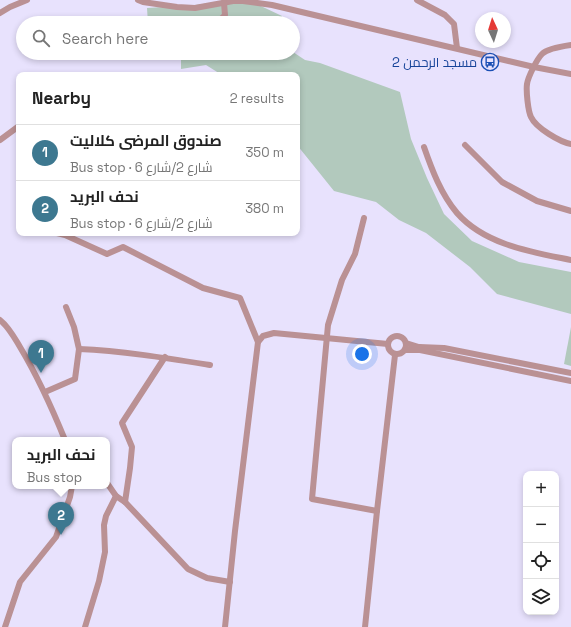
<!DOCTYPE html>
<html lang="en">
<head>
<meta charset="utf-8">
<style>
  :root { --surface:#fff; --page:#f2f2f2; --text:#222; --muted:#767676; --line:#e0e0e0; --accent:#3d7890 }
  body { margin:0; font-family:"Space Grotesk",Cairo,sans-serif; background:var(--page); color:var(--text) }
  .controls { position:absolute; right:12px; bottom:12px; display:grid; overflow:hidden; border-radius:8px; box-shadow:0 2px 6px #0003 }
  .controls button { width:36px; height:36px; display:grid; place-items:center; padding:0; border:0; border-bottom:1px solid var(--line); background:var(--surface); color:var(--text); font:20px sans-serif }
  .compass { position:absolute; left:475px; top:12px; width:36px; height:36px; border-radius:50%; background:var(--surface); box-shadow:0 2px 6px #0003; rotate:356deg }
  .you { position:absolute; left:362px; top:354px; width:14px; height:14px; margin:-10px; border:3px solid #fff; border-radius:50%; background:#1a73e8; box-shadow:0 0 0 6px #1a73e833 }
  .badge { display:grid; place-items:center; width:26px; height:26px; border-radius:50%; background:var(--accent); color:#fff; font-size:13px; font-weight:700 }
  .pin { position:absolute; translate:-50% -33px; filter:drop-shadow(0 1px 2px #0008) }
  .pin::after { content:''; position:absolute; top:21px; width:14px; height:12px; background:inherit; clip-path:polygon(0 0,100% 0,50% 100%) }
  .popup { position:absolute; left:12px; top:437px; width:98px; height:52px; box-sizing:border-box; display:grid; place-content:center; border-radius:8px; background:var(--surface); filter:drop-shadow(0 1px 3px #0005); font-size:13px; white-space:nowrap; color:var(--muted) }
  .popup b { font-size:15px; color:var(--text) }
  .popup::after { content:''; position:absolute; left:50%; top:100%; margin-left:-8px; border:8px solid transparent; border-top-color:var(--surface) }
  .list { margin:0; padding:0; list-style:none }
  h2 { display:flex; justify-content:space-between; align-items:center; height:52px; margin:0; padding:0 16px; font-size:17px }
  h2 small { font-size:13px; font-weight:400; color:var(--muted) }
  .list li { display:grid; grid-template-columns:26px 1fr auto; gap:12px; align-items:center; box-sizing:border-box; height:56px; padding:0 16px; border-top:1px solid var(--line) }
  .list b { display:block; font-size:15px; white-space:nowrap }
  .list p { margin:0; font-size:13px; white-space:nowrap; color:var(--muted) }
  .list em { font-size:13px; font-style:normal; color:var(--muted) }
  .icon { flex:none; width:22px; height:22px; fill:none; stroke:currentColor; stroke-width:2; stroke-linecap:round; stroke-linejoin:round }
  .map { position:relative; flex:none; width:571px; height:627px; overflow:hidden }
  .search { position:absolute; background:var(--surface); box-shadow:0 2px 6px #0003; left:16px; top:16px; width:284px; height:44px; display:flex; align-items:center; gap:10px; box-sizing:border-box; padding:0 14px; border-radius:22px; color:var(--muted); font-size:15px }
  .panel { position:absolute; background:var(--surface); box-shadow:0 2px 6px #0003; left:16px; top:72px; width:284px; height:164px; border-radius:8px }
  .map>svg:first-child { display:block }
  .green { fill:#b2c9bd }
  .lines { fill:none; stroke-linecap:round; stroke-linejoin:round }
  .minor { stroke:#ba9194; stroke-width:6 }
  .labels { text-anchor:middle; stroke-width:3.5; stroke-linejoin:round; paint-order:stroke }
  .transit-label { font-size:13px; fill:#164399; stroke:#e8e2fd; text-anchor:end }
</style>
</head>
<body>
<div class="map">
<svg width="571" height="627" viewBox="0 0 571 627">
  <rect width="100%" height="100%" fill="#e8e2fd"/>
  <!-- green -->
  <g class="green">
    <path d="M233,0H248L282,16L279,23H148L147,8L195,5Z"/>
    <path d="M293,52L305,60L320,63L400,92L411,139L427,178L444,214L472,241L519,262L571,272V314L497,294L470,267L426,233L399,220L376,202L334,191L297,145V75H222L206,65L181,69V53Z"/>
    <path d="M571,327V366L564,364Z"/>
  </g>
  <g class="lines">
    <!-- minor -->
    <g class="minor">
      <path d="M138,0L143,2L177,7L195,8L233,1H243L272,5L534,67L571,74"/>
      <path d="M417,0L445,15L454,24L457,48"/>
      <path d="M0,13L10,7L27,0"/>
      <path d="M156,20L185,21L219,20L222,18L225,15L224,3"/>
      <path d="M571,45C564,46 547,49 542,54C537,59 528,77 527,84C526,91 528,111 531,117C536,128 560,142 571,144"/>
      <path d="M0,140L19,126"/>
      <path d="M465,145L502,182L537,201L571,211"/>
      <path d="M424,147C432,170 441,194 457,213C485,245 532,252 571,260"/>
      <path d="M364,218L355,254L342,280L328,325L312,499L377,511"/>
      <path d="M57,233L65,235L107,254L123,247L203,288L240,298L258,342"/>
      <path d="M0,320C9,327 14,337 20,347C38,377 52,408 65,440"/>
      <circle cx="397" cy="345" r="9"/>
      <path d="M406,343L422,348"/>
      <path d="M419,347L444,348L571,373"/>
      <path d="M79,349C123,351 166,358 210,365"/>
      <path d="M405,350H420L571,381"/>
      <path d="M45,392L75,379L79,349L74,327L66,307"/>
      <path d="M107,483L116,496L125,502L188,569L207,578L230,582"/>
      <path d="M125,502L130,468L132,447L122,423L165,357"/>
      <path d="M5,627L20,582L56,537L70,497L72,486"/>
      <path d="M85,627L99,581L105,552L104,525L106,516L116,496"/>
      <path d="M225,627L235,531L258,342L263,336L274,333L388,344"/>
      <path d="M365,627L377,511L395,355"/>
    </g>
  </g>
  <!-- icons -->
  <defs>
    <symbol id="bus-ring" viewBox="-11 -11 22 22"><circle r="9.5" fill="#e8e2fd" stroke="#1a4fb4" stroke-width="1.5"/><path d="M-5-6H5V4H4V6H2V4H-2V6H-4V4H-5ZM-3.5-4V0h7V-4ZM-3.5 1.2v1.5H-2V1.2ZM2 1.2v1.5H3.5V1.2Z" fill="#1a4fb4"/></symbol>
  </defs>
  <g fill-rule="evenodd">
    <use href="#bus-ring" x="480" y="52" width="20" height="20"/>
  </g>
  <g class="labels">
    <!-- transit labels -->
    <g class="transit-label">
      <text x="477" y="67">مسجد الرحمن 2</text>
    </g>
  </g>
</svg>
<div class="controls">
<button>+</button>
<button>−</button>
<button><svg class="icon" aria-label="locate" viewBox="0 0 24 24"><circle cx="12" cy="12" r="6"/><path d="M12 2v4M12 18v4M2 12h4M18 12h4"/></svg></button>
<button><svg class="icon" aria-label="layers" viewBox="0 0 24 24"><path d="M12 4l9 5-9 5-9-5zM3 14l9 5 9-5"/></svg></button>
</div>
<svg class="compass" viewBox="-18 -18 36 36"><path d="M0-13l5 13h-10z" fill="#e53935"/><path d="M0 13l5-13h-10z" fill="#767676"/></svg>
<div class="you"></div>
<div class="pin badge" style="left:41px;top:373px">1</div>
<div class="pin badge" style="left:61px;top:535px">2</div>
<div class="popup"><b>نحف البريد</b>Bus stop</div>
<div class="search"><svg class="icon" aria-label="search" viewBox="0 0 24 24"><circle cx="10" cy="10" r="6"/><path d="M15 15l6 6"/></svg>Search here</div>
<section class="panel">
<h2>Nearby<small>2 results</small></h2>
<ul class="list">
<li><span class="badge">1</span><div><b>صندوق المرضى كلاليت</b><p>Bus stop · شارع 2/شارع 6</p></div><em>350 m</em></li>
<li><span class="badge">2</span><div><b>نحف البريد</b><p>Bus stop · شارع 2/شارع 6</p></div><em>380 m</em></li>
</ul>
</section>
</div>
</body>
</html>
